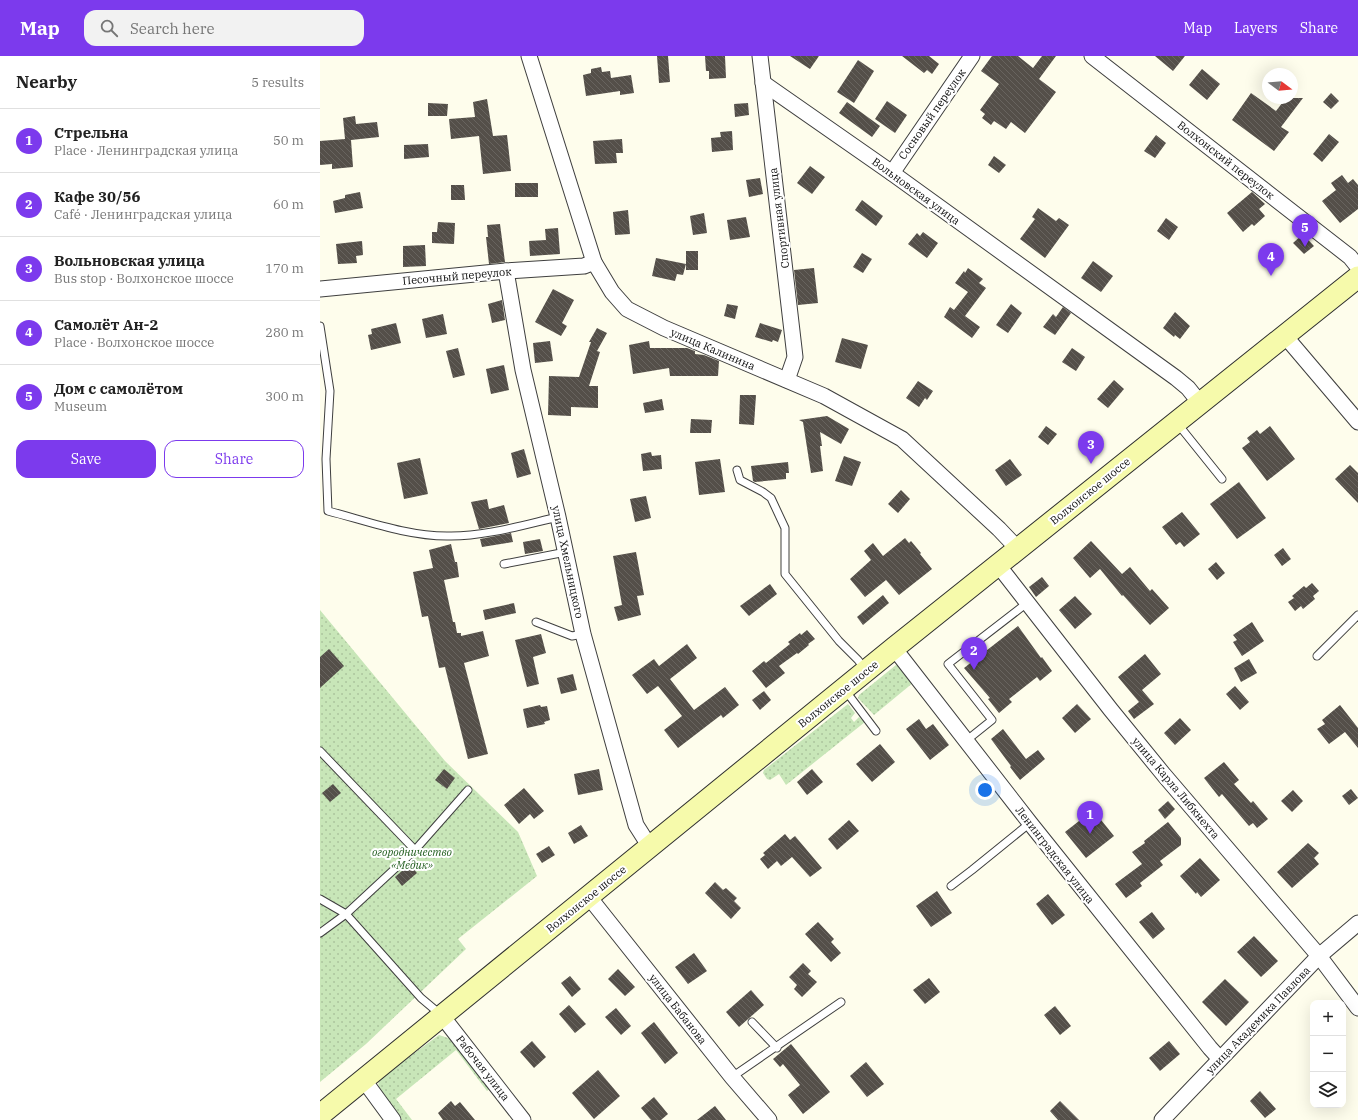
<!DOCTYPE html>
<html lang="en">
<head>
<meta charset="utf-8">
<style>
  :root { --surface:#fff; --page:#f2f2f2; --text:#222; --muted:#767676; --line:#e0e0e0; --accent:#7c3aed }
  body { margin:0; font-family:"IBM Plex Serif",serif; background:var(--page); color:var(--text) }
  .controls { position:absolute; right:12px; bottom:12px; display:grid; overflow:hidden; border-radius:8px; box-shadow:0 4px 16px #0002 }
  .controls button { width:36px; height:36px; display:grid; place-items:center; padding:0; border:0; border-bottom:1px solid var(--line); background:var(--surface); color:var(--text); font:20px sans-serif }
  .compass { position:absolute; left:942px; top:12px; width:36px; height:36px; border-radius:50%; background:var(--surface); box-shadow:0 4px 16px #0002; rotate:106deg }
  .you { position:absolute; left:665px; top:734px; width:14px; height:14px; margin:-10px; border:3px solid #fff; border-radius:50%; background:#1a73e8; box-shadow:0 0 0 6px #1a73e833 }
  .badge { display:grid; place-items:center; width:26px; height:26px; border-radius:50%; background:var(--accent); color:#fff; font-size:13px; font-weight:700 }
  .pin { position:absolute; translate:-50% -33px; filter:drop-shadow(0 1px 2px #0008) }
  .pin::after { content:''; position:absolute; top:21px; width:14px; height:12px; background:inherit; clip-path:polygon(0 0,100% 0,50% 100%) }
  .list { margin:0; padding:0; list-style:none }
  h2 { display:flex; justify-content:space-between; align-items:center; height:52px; margin:0; padding:0 16px; font-size:17px }
  h2 small { font-size:13px; font-weight:400; color:var(--muted) }
  .list li { display:grid; grid-template-columns:26px 1fr auto; gap:12px; align-items:center; box-sizing:border-box; height:64px; padding:0 16px; border-top:1px solid var(--line) }
  .list b { display:block; font-size:15px; white-space:nowrap }
  .list p { margin:0; font-size:13px; white-space:nowrap; color:var(--muted) }
  .list em { font-size:13px; font-style:normal; color:var(--muted) }
  .actions { display:flex; gap:8px; padding:12px 16px }
  .actions a { flex:1; padding:9px 0; border:1px solid var(--accent); border-radius:12px; text-align:center; font-size:14px; color:var(--accent) }
  .actions .main { background:var(--accent); color:#fff }
  .icon { flex:none; width:22px; height:22px; fill:none; stroke:currentColor; stroke-width:2; stroke-linecap:round; stroke-linejoin:round }
  .map { position:relative; flex:none; width:1038px; height:1064px; overflow:hidden }
  header { display:flex; align-items:center; gap:24px; box-sizing:border-box; height:56px; padding:0 20px; background:var(--accent); color:#fff }
  header strong { font-size:19px }
  nav { display:flex; gap:22px; margin-inline-start:auto; font-size:14px }
  .search { width:280px; height:36px; background:var(--page); display:flex; align-items:center; gap:10px; box-sizing:border-box; padding:0 14px; border-radius:12px; color:var(--muted); font-size:15px }
  main { display:flex }
  aside { flex:1; background:var(--surface) }
  .map>svg:first-child { display:block }
  .grass { fill:url(#grass-dots) }
  .building { fill:url(#building-back-hatch) }
  .lines { fill:none; stroke-linecap:round; stroke-linejoin:round }
  .lane-casing { stroke:#3f3f3f; stroke-width:9 }
  .street-casing { stroke:#3f3f3f; stroke-width:17 }
  .secondary-casing { stroke:#2e2e2e; stroke-width:23 }
  .lane { stroke:#fff; stroke-width:7 }
  .street { stroke:#fff; stroke-width:15 }
  .secondary { stroke:#f6faab; stroke-width:21 }
  .labels { text-anchor:middle; stroke-width:4; stroke-linejoin:round; paint-order:stroke }
  .street-label { font-size:11px; fill:#0c0c0c; stroke:#fff }
  .park-label { font-size:11px; font-style:italic; fill:#245f21; stroke:#fff }
</style>
</head>
<body>
<header>
<strong>Map</strong>
<div class="search"><svg class="icon" aria-label="search" viewBox="0 0 24 24"><circle cx="10" cy="10" r="6"/><path d="M15 15l6 6"/></svg>Search here</div>
<nav><a>Map</a><a>Layers</a><a>Share</a></nav>
</header>
<main>
<aside>
<h2>Nearby<small>5 results</small></h2>
<ul class="list">
<li><span class="badge">1</span><div><b>Стрельна</b><p>Place · Ленинградская улица</p></div><em>50 m</em></li>
<li><span class="badge">2</span><div><b>Кафе 30/56</b><p>Café · Ленинградская улица</p></div><em>60 m</em></li>
<li><span class="badge">3</span><div><b>Вольновская улица</b><p>Bus stop · Волхонское шоссе</p></div><em>170 m</em></li>
<li><span class="badge">4</span><div><b>Самолёт Ан-2</b><p>Place · Волхонское шоссе</p></div><em>280 m</em></li>
<li><span class="badge">5</span><div><b>Дом с самолётом</b><p>Museum</p></div><em>300 m</em></li>
</ul>
<div class="actions"><a class="main">Save</a><a>Share</a></div>
</aside>
<div class="map">
<svg width="1038" height="1064" viewBox="0 0 1038 1064">
  <defs>
    <pattern id="grass-dots" width="8" height="8" patternUnits="userSpaceOnUse"><rect width="8" height="8" fill="#c8e6b8"/><path d="M2 2h.1M6 6h.1" fill="none" stroke="#abc49d" stroke-width="1.8" stroke-linecap="round"/></pattern>
    <pattern id="building-back-hatch" width="6" height="6" patternUnits="userSpaceOnUse"><rect width="6" height="6" fill="#544f49"/><path d="M-1 5l2 2M0 0l6 6M5-1l2 2" fill="none" stroke="#68645f"/></pattern>
  </defs>
  <rect width="100%" height="100%" fill="#fefdec"/>
  <!-- grass -->
  <g class="grass">
    <path d="M0,554L125,705L198,776L217,820L138,883L146,893L46,988L0,1026Z"/>
    <path d="M576,609L582,611L594,626L554,659L538,642L539,639Z"/>
    <path d="M528,648L535,657L531,662L534,666L539,661L545,666L466,729L459,718L450,724L447,723L443,717L444,714Z"/>
    <path d="M119,979L131,983L171,1032L167,1035L136,994L76,1043L92,1064H80L58,1032L59,1023Z"/>
  </g>
  <!-- building -->
  <g class="building">
    <path d="M337,0H348L350,26L339,27Z"/>
    <path d="M385,0H405L406,22L389,23V15H386Z"/>
    <path d="M470,0H499L490,13Z"/>
    <path d="M582,0H609L619,8L612,18L607,14L604,17Z"/>
    <path d="M672,0H698L713,12L722,0H736L719,23L736,36L705,77L691,66L686,73L674,65L671,69L662,62L665,58L660,54L679,28L661,15Z"/>
    <path d="M835,0H865L853,15Z"/>
    <path d="M538,4L554,15L534,47L517,36Z"/>
    <path d="M281,11L282,16L290,15L291,22L311,19L314,37L300,39V35L266,40L263,19L271,17V13Z"/>
    <path d="M882,13L900,28L887,44L869,29Z"/>
    <path d="M931,37L956,55L966,42H983L961,71L969,76L954,95L912,64Z"/>
    <path d="M1011,37L1019,45L1011,53L1003,46Z"/>
    <path d="M167,43L173,80L187,79L191,115L163,118L159,80L131,83L129,63L155,61L153,46Z"/>
    <path d="M567,45L587,59L575,77L555,63Z"/>
    <path d="M527,46L560,70L552,81L519,57Z"/>
    <path d="M108,47L128,48L127,60H108Z"/>
    <path d="M428,47L429,59L415,61L414,48Z"/>
    <path d="M35,60L36,68L57,66L59,81L31,84L33,111L12,113V108L0,109V85L25,83L23,62Z"/>
    <path d="M412,75L413,94L392,96L391,82L401,81L400,76Z"/>
    <path d="M1009,78L1019,86L1002,106L993,98Z"/>
    <path d="M836,79L846,87L835,102L824,95Z"/>
    <path d="M302,83L303,97H296L297,107L275,108L273,85Z"/>
    <path d="M108,88L109,101L84,103V89Z"/>
    <path d="M674,100L686,109L679,117L668,109Z"/>
    <path d="M490,110L505,121L492,138L477,127Z"/>
    <path d="M1022,119L1028,127L1033,123L1038,129V153L1020,167L1002,145L1016,134L1011,127Z"/>
    <path d="M440,122L443,138L429,141L426,124Z"/>
    <rect x="195" y="127" width="23" height="14"/>
    <path d="M131,129H144L145,144H131Z"/>
    <path d="M40,136L43,152L15,157L13,145L25,142V139Z"/>
    <path d="M932,136L945,148L939,153L945,160L934,170L932,168L923,176L907,157Z"/>
    <path d="M542,144L563,160L556,170L535,154Z"/>
    <path d="M718,152L736,165L739,162L749,169L725,202L700,183L715,163L712,161Z"/>
    <path d="M308,154L310,178L295,179L293,156Z"/>
    <path d="M384,157L387,177L373,179L370,160Z"/>
    <path d="M426,161L430,181L410,184L407,164Z"/>
    <path d="M846,162L858,171L849,184L837,175Z"/>
    <path d="M118,166L135,167L134,188L112,187V176H117Z"/>
    <path d="M180,168L185,206L169,208L166,181H168L167,169Z"/>
    <path d="M238,172L240,198L210,200L209,185L226,184L225,173Z"/>
    <path d="M603,176L618,187L607,202L588,188L597,177L600,180Z"/>
    <path d="M983,178L994,190L984,198L973,187Z"/>
    <path d="M42,185L43,199L36,200L37,207L18,208L16,188Z"/>
    <path d="M105,189L106,210L83,211V190Z"/>
    <rect x="366" y="195" width="12" height="19"/>
    <path d="M542,197L552,203L543,217L533,211Z"/>
    <path d="M336,202L366,208L363,219L357,218L355,225L332,220Z"/>
    <path d="M773,205L793,220L781,236L761,222Z"/>
    <path d="M494,212L498,247L478,249L474,214Z"/>
    <path d="M648,212L663,223L659,227L666,232L645,260L660,271L652,282L624,261L630,251L634,254L648,236L635,227L644,215L645,217Z"/>
    <path d="M233,233L254,244L242,267L247,270L241,280L215,266Z"/>
    <path d="M182,244L185,264L172,267L168,248Z"/>
    <path d="M407,248L418,250L415,263L404,260Z"/>
    <path d="M691,248L702,257L688,277L676,269Z"/>
    <path d="M743,251L751,257L735,279L723,271L733,258L736,261Z"/>
    <path d="M855,256L870,270L860,283L855,279L854,281L843,272Z"/>
    <path d="M123,258L127,278L106,282L102,263Z"/>
    <path d="M76,267L81,287L51,294L48,279L52,278L51,273Z"/>
    <path d="M440,267L462,274L458,286L453,284L452,286L435,281Z"/>
    <path d="M277,272L287,277L277,295L280,296L269,330H278V352L251,351V360L228,359L229,320L259,321L271,286H269Z"/>
    <path d="M522,282L548,289L541,313L515,306Z"/>
    <path d="M230,285L233,305L215,307L213,287Z"/>
    <path d="M329,285L330,292H367L375,295V298L384,299L399,305L398,320H350L349,312L313,318L309,289Z"/>
    <path d="M138,292L145,319L133,322L126,295Z"/>
    <path d="M752,292L765,301L756,315L742,306Z"/>
    <path d="M184,309L189,334L171,338L166,313Z"/>
    <path d="M794,324L804,333L788,352L777,343Z"/>
    <path d="M598,325L613,335L607,344L605,342L599,351L586,342Z"/>
    <path d="M420,339H436L434,369L419,368Z"/>
    <path d="M342,343L344,354L325,357L323,347Z"/>
    <path d="M507,360L529,373L521,388L500,376L502,390H500L503,415L491,417L483,366L479,364Z"/>
    <path d="M371,363L392,364L391,377H370Z"/>
    <path d="M726,370L737,378L728,389L718,381Z"/>
    <path d="M950,370L975,403L947,425L922,392L930,386L927,382L937,374L940,378Z"/>
    <path d="M204,393L211,418L197,422L191,397Z"/>
    <path d="M331,396L332,400L341,399L342,413L323,415L321,398Z"/>
    <path d="M524,400L541,406L532,430L515,425Z"/>
    <path d="M100,402L108,438L84,443L77,407Z"/>
    <path d="M400,403L405,436L379,439L375,406Z"/>
    <path d="M690,403L702,419L686,430L675,414Z"/>
    <path d="M468,406L469,417H466V423L435,426L433,425L431,410Z"/>
    <path d="M1030,409L1038,417V447L1015,423Z"/>
    <path d="M919,426L946,462L917,483L890,448Z"/>
    <path d="M581,434L590,443L578,457L568,448Z"/>
    <path d="M326,440L331,462L315,466L310,443Z"/>
    <path d="M167,443L169,453L184,449L189,467L159,473L151,446Z"/>
    <path d="M862,456L880,478L864,491L860,486L856,489L842,471Z"/>
    <path d="M191,477L193,486L162,491L160,483Z"/>
    <path d="M585,482L589,487L591,485L601,497L600,498L612,513L579,539L566,524L545,541L530,523L551,504L544,495L553,487L563,500Z"/>
    <path d="M220,483L223,495L205,498L203,486Z"/>
    <path d="M771,485L802,518L810,511L830,535L832,533L849,552L830,569L803,539L802,540L780,513L770,522L753,502Z"/>
    <path d="M131,488L135,506H137L139,521L124,524L133,566H135L137,577H141V580L163,575L169,600L144,607L168,698L148,703L125,611L119,612L108,560L102,561L93,516L113,512L109,494Z"/>
    <path d="M963,492L971,503L962,510L954,499Z"/>
    <path d="M316,496L324,539L317,540L321,559L298,565L294,551L302,549L293,500Z"/>
    <path d="M896,506L905,517L897,524L888,513Z"/>
    <path d="M722,521L729,530L716,541L709,531Z"/>
    <path d="M992,527L999,535L993,540L995,543L983,553L981,550L975,555L968,546L974,542L972,540L984,530L986,532Z"/>
    <path d="M450,528L457,538L429,560L420,550Z"/>
    <path d="M563,539L569,547L543,569L537,561Z"/>
    <path d="M755,540L772,558L755,573L739,554Z"/>
    <path d="M194,547L196,557L165,564L163,554Z"/>
    <path d="M932,566L944,585L922,600L913,586L917,584L913,579Z"/>
    <path d="M698,570L721,602L722,601L732,615L720,625L717,621L689,643L692,646L679,657L668,643L670,642L644,612Z"/>
    <path d="M487,574L495,583L488,588L489,589L478,598L477,597L459,610L465,617L446,632L432,615L444,605L446,607L470,588L468,586L480,577L481,579Z"/>
    <path d="M221,578L226,597L213,601L219,628L207,631L195,584Z"/>
    <path d="M367,588L377,602L350,623L374,654L405,631L419,649L403,662L401,659L358,692L344,674L362,660L338,630L327,638L312,619L334,603L339,610Z"/>
    <path d="M9,593L24,610L0,632V601Z"/>
    <path d="M825,598L841,618L822,634L834,648L814,663L808,655L819,646L798,621Z"/>
    <path d="M929,603L937,617L921,626L914,612Z"/>
    <path d="M253,618L257,634L241,638L237,622Z"/>
    <path d="M915,630L929,646L920,654L906,638Z"/>
    <path d="M444,635L451,644L440,654L432,644Z"/>
    <path d="M757,648L771,663L755,677L742,662Z"/>
    <path d="M220,649L221,651L227,650L230,664L224,666L225,668L207,672L203,653Z"/>
    <path d="M1020,649L1038,672V692L1025,676L1009,688L997,673L1005,668L1002,664Z"/>
    <path d="M860,662L871,674L855,689L844,677Z"/>
    <path d="M599,663L606,673L613,668L629,689L610,704L586,673Z"/>
    <path d="M683,673L706,703L718,694L725,703L700,724L690,711L691,710L671,683Z"/>
    <path d="M560,688L575,706L552,726L536,708Z"/>
    <path d="M904,706L919,724L914,728L931,747L933,745L948,763L937,772L933,767L929,770L902,738L899,741L884,722Z"/>
    <path d="M124,713L135,722L127,733L115,724Z"/>
    <path d="M279,713L283,734L258,739L254,718Z"/>
    <path d="M492,713L503,726L487,739L477,726Z"/>
    <path d="M13,728L21,737L10,746L2,737Z"/>
    <path d="M204,732L224,755L214,763L210,758L199,768L184,749Z"/>
    <path d="M1031,733L1038,742L1029,749L1022,740Z"/>
    <path d="M973,734L983,745L972,756L961,745Z"/>
    <path d="M848,745L855,753L845,763L838,754Z"/>
    <path d="M773,754L794,780L766,802L745,776Z"/>
    <path d="M529,764L539,775L517,794L508,783Z"/>
    <path d="M848,766L861,782V789L840,805L843,809L820,827L822,830L806,842L795,828L822,808L812,796L825,787L824,785Z"/>
    <path d="M261,769L268,780L254,788L248,777Z"/>
    <path d="M465,778L470,784L475,780L502,812L490,821L472,801L461,810L457,805L448,813L440,803L445,799L443,797Z"/>
    <path d="M988,787L999,797L994,802L999,808L972,832L957,816Z"/>
    <path d="M229,790L235,799L222,807L216,798Z"/>
    <path d="M880,802L900,824L881,841L877,836L876,838L860,820Z"/>
    <path d="M90,808L97,817L82,830L75,821Z"/>
    <path d="M395,826L403,834L406,832L417,842L414,845L421,852L411,863L385,837Z"/>
    <path d="M617,835L632,857L611,871L596,850Z"/>
    <path d="M728,838L745,859L732,869L716,848Z"/>
    <path d="M832,856L845,873L833,883L819,866Z"/>
    <path d="M498,866L514,883L511,886L521,897L511,906L485,878Z"/>
    <path d="M934,880L958,905L941,921L917,896Z"/>
    <path d="M374,897L387,915L368,928L355,911Z"/>
    <path d="M483,907L491,915L488,918L497,926L482,941L474,933L477,929L469,921Z"/>
    <path d="M298,913L315,931L305,940L288,923Z"/>
    <path d="M250,920L261,933L252,941L241,927Z"/>
    <path d="M609,922L620,936L605,948L593,934Z"/>
    <path d="M905,923L929,946L906,970L882,946Z"/>
    <path d="M431,934L444,949L419,971L406,956Z"/>
    <path d="M249,949L266,968L255,977L239,958Z"/>
    <path d="M735,950L751,970L740,979L724,959Z"/>
    <path d="M296,952L311,970L301,979L285,961Z"/>
    <path d="M334,966L358,997L345,1008L321,977Z"/>
    <path d="M212,985L226,1001L214,1012L200,996Z"/>
    <path d="M849,985L860,998L840,1015L829,1002Z"/>
    <path d="M471,988L510,1036L483,1058L468,1039L480,1029L463,1008L460,1011L453,1003Z"/>
    <path d="M546,1006L564,1028L547,1041L530,1020Z"/>
    <path d="M278,1014L300,1040L274,1063L252,1037Z"/>
    <path d="M940,1035L956,1053L945,1062L930,1045Z"/>
    <path d="M334,1041L348,1058L341,1064H331L321,1052Z"/>
    <path d="M131,1045L135,1050L140,1046L155,1064H123L118,1057Z"/>
    <path d="M740,1045L759,1064H738L730,1055Z"/>
    <path d="M395,1050L406,1064H377Z"/>
  </g>
  <g class="lines">
    <defs>
      <g id="lane">
        <path d="M0,270L10,335L6,403L8,455C47,465 87,480 127,480C163,481 203,469 238,461"/>
        <path d="M857,367L902,423"/>
        <path d="M417,414L420,424L443,436L451,442L465,472V518L519,585L538,604L545,613"/>
        <path d="M184,508L246,496"/>
        <path d="M216,566L252,580L263,578"/>
        <path d="M997,600L1038,559"/>
        <path d="M525,634L556,675"/>
        <path d="M647,684L672,664L628,608L707,547"/>
        <path d="M0,695L95,794"/>
        <path d="M631,830L652,814L710,767"/>
        <path d="M0,843L26,858L101,942L120,958"/>
        <path d="M0,877L26,858L95,794L148,734"/>
        <path d="M432,966L457,992"/>
        <path d="M412,1021L521,946"/>
      </g>
      <g id="street">
        <path d="M209,0L274,206L292,236L307,253L344,272L504,340L582,383L679,473L698,493"/>
        <path d="M440,0L475,301L467,324"/>
        <path d="M772,0L1030,201L1038,211"/>
        <path d="M443,27L572,117L856,322L868,332L880,347"/>
        <path d="M572,117L652,0"/>
        <path d="M186,215L203,314L238,461L263,578L316,769L330,791"/>
        <path d="M0,233L186,215L264,210L274,206"/>
        <path d="M965,280L1038,366"/>
        <path d="M678,509L791,654L844,719L999,900L1038,952"/>
        <path d="M574,592L710,767L890,992L900,1003"/>
        <path d="M269,841L412,1021L449,1064"/>
        <path d="M122,960L203,1064"/>
        <path d="M43,1023L73,1064"/>
        <path d="M842,1064L999,900L1038,867"/>
      </g>
      <path id="secondary" d="M0,1059L574,592L1038,221"/>
    </defs>
    <!-- lane casing -->
    <use href="#lane" class="lane-casing"/>
    <!-- street casing -->
    <use href="#street" class="street-casing"/>
    <!-- secondary casing -->
    <use href="#secondary" class="secondary-casing"/>
    <!-- lane -->
    <use href="#lane" class="lane"/>
    <!-- street -->
    <use href="#street" class="street"/>
    <!-- secondary -->
    <use href="#secondary" class="secondary"/>
  </g>
  <g class="labels">
    <!-- street labels -->
    <g class="street-label">
      <text transform="translate(612 58) rotate(-55)" y="4">Сосновый переулок</text>
      <text transform="translate(906 104) rotate(38)" y="4">Волхонский переулок</text>
      <text transform="translate(596 135) rotate(36)" y="4">Вольновская улица</text>
      <text transform="translate(459 162) rotate(-97)" y="4">Спортивная улица</text>
      <text transform="translate(137 220) rotate(-5)" y="4">Песочный переулок</text>
      <text transform="translate(393 293) rotate(23)" y="4">улица Калинина</text>
      <text transform="translate(770 435) rotate(-39)" y="4">Волхонское шоссе</text>
      <text transform="translate(248 506) rotate(78)" y="4">улица Хмельницкого</text>
      <text transform="translate(518 638) rotate(-39)" y="4">Волхонское шоссе</text>
      <text transform="translate(856 732) rotate(50)" y="4">улица Карла Либкнехта</text>
      <text transform="translate(735 799) rotate(52)" y="4">Ленинградская улица</text>
      <text transform="translate(266 843) rotate(-39)" y="4">Волхонское шоссе</text>
      <text transform="translate(358 953) rotate(52)" y="4">улица Бабанова</text>
      <text transform="translate(938 964) rotate(-46)" y="4">улица Академика Павлова</text>
      <text transform="translate(163 1012) rotate(52)" y="4">Рабочая улица</text>
    </g>
    <!-- park labels -->
    <g class="park-label">
      <text x="92" y="800">огородничество<tspan x="92" dy="13">«Медик»</tspan></text>
    </g>
  </g>
</svg>
<div class="controls">
<button>+</button>
<button>−</button>
<button><svg class="icon" aria-label="layers" viewBox="0 0 24 24"><path d="M12 4l9 5-9 5-9-5zM3 14l9 5 9-5"/></svg></button>
</div>
<svg class="compass" viewBox="-18 -18 36 36"><path d="M0-13l5 13h-10z" fill="#e53935"/><path d="M0 13l5-13h-10z" fill="#767676"/></svg>
<div class="you"></div>
<div class="pin badge" style="left:770px;top:778px">1</div>
<div class="pin badge" style="left:654px;top:614px">2</div>
<div class="pin badge" style="left:771px;top:408px">3</div>
<div class="pin badge" style="left:951px;top:220px">4</div>
<div class="pin badge" style="left:985px;top:191px">5</div>
</div>
</main>
</body>
</html>
